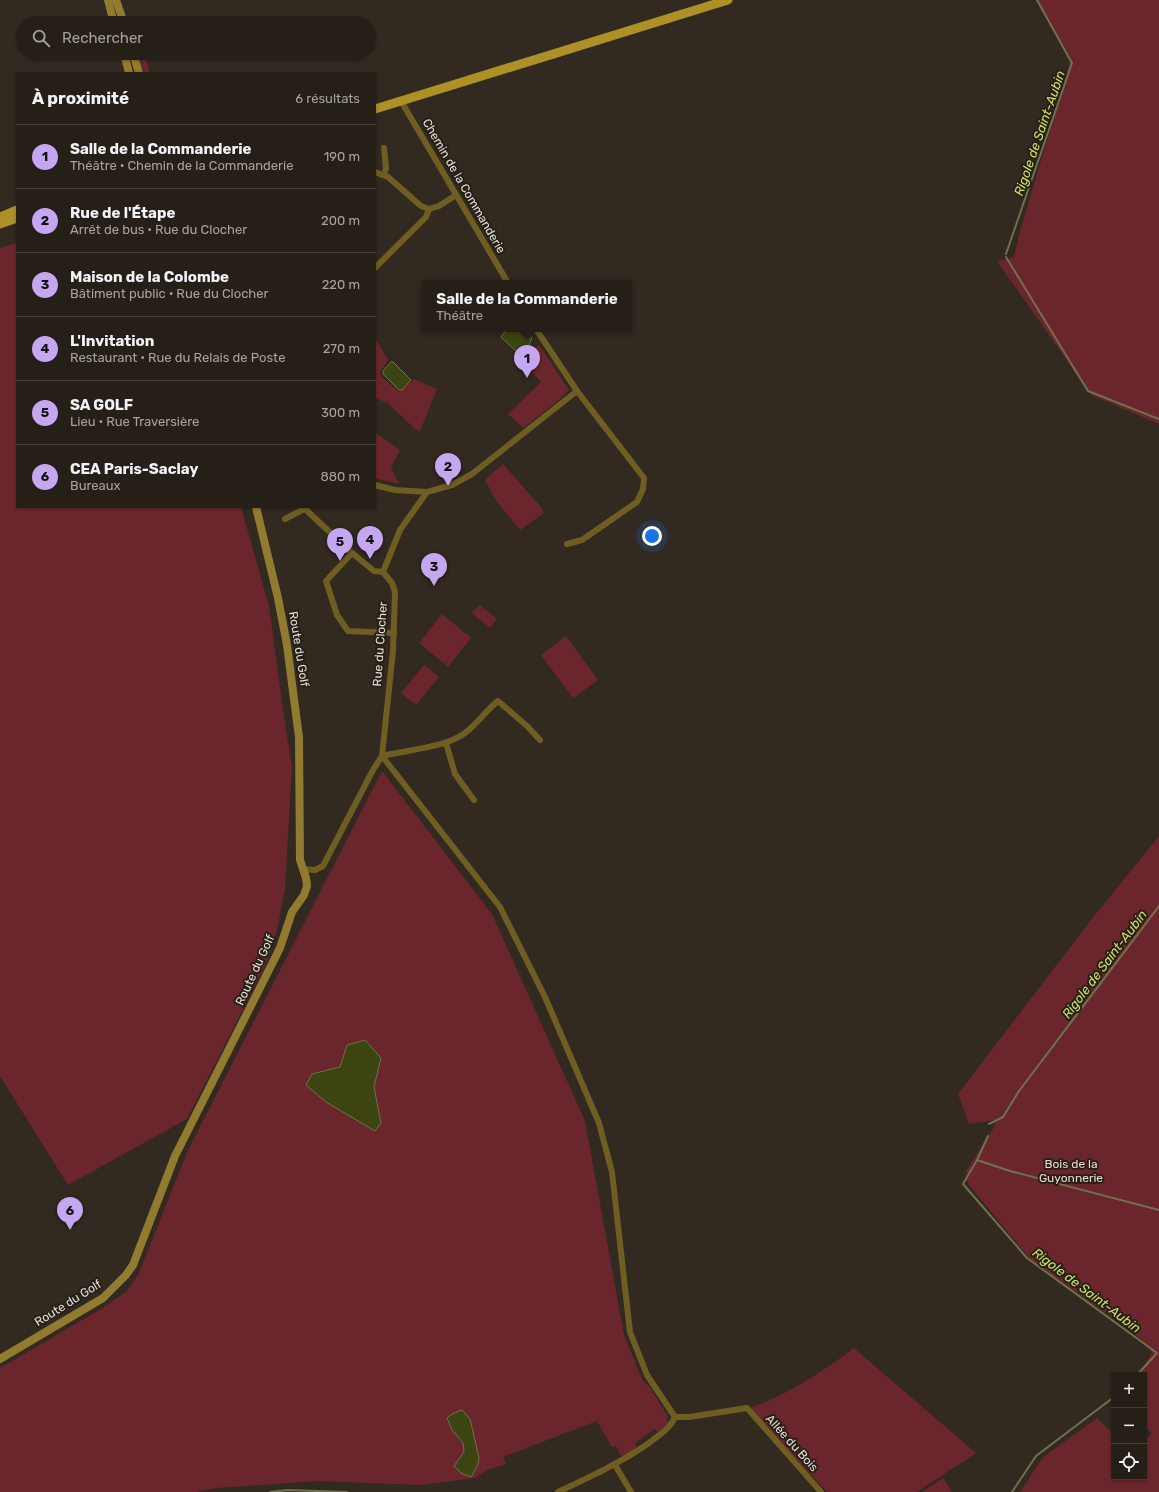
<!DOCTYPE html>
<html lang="fr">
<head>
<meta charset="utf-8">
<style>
  :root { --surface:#261f18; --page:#2e2721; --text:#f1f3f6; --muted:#a4a2a2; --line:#423d37; --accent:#c5a7f1 }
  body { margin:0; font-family:Rubik,sans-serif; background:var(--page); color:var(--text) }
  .controls { position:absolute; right:12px; bottom:12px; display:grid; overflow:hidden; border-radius:0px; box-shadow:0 1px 3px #0004 }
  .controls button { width:36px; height:36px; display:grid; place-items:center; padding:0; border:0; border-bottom:1px solid var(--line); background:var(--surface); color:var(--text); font:20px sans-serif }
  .you { position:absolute; left:652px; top:536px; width:14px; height:14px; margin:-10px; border:3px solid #fff; border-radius:50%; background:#1a73e8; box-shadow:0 0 0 6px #1a73e833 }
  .badge { display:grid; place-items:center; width:26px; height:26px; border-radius:50%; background:var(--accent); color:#111; font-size:13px; font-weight:700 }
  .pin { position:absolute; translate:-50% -33px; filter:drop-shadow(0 1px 2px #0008) }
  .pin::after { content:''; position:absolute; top:21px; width:14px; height:12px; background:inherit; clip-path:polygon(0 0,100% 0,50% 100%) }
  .popup { position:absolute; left:422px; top:280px; width:210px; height:52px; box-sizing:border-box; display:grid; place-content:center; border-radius:0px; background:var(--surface); filter:drop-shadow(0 1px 3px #0005); font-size:13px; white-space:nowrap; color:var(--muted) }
  .popup b { font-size:15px; color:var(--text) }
  .popup::after { content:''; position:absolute; left:50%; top:100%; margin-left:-8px; border:8px solid transparent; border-top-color:var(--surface) }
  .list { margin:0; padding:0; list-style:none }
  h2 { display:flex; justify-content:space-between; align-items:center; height:52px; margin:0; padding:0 16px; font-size:17px }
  h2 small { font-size:13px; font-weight:400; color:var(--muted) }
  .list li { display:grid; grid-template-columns:26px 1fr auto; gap:12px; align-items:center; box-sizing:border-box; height:64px; padding:0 16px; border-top:1px solid var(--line) }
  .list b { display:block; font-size:15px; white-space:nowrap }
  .list p { margin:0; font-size:13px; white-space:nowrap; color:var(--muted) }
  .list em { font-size:13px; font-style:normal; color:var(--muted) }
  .icon { flex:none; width:22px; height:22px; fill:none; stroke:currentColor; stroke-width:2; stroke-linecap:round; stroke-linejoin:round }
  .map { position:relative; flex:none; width:1159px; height:1492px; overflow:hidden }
  .search { position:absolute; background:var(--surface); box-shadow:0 1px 3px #0004; left:16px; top:16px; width:360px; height:44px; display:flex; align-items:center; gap:10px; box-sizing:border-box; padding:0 14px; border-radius:22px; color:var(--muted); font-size:15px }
  .panel { position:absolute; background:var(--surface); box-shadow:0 1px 3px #0004; left:16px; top:72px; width:360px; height:436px; border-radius:0px }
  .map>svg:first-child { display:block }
  .green { fill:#6a262c }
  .water { fill:#3c4411; stroke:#6e724c }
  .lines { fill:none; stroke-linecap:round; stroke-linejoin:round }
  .stream { stroke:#6e724c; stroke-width:2 }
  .street { stroke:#6f5e22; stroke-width:6 }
  .secondary { stroke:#917b2f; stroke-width:8 }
  .primary { stroke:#ad9126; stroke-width:9 }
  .labels { text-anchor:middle; stroke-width:4; stroke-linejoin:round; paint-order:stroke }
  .street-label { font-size:12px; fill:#e2ddd7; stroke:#282017 }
  .park-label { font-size:12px; fill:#eed3d3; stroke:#282017 }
  .water-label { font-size:13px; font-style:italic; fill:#cae165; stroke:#282017 }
</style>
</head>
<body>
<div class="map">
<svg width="1159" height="1492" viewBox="0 0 1159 1492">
  <rect width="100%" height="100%" fill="#322920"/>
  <!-- green -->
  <g class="green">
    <path d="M1036,0H1159V424L1091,395L997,261L1014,257L1019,235L1071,58Z"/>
    <path d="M138,53H144L150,73H144Z"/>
    <path d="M17,243V507H241L269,606L285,724L292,766L285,889L277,930L266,964L187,1119L68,1185L0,1076V248Z"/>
    <path d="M375,338L388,360L380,372L381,376L399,392L414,379L437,389L420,431L415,429L388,403L375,398Z"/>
    <path d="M539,345L569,390L559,400L523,428L508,414L541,382L520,358Z"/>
    <path d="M375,433L400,450L391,467L399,484L375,478Z"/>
    <path d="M503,464L541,507L544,513L520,530L495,499L485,480Z"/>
    <path d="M480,605L496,618V620L490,628L473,614L472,612Z"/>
    <path d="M442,614L471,638L448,667L419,643Z"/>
    <path d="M566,636L598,680L573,698L541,655Z"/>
    <path d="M424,665L439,677L416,705L401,693Z"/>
    <path d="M382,771L492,914L585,1121L624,1335L642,1379L651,1389L667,1415L668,1424L658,1432L655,1429L635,1443L637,1447L622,1457L616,1446L612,1447L597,1421L503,1457L506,1464L488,1470L475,1478L419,1485L318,1481L216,1488L196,1492H0V1368L101,1309L126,1292L139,1273L188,1150Z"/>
    <path d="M1159,836V1492H1020L1043,1457L1097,1418L1114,1434V1477H1144V1440L1152,1434L1144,1424V1375H1138L1152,1353L1140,1338L1030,1259L968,1184L966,1171L993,1129L996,1120L969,1124L958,1094L1091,920Z"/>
    <path d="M854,1348L976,1453L917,1492H827L749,1408C788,1395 822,1372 854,1348Z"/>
    <path d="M943,1478L952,1492H922Z"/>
  </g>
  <!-- water -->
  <g class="water">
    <path d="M507,329H524L532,338L529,345L518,353L501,337Z"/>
    <path d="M392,361L411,380L402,390H399L383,374V371Z"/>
    <path d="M365,1040L381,1058L374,1087L381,1123L375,1131L326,1102L306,1085L312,1074L340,1067L347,1045Z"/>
    <path d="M462,1410L470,1419L479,1458L478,1465L471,1477L461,1473L454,1466L464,1452L463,1443L452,1430L447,1418L454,1413Z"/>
  </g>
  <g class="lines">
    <!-- stream -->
    <g class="stream">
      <path d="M1006,254L1072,63L1037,0"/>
      <path d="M1006,257L1088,391L1159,419"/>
      <path d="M989,1124L1003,1117L1019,1091L1159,906"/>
      <path d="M988,1136L977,1160L963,1184L1027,1258L1157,1353L1137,1375"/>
      <path d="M977,1160L1010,1171L1159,1210"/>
      <path d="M270,1492L288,1490L347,1492"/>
      <path d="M1012,1492L1036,1456L1114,1397"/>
    </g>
    <!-- street -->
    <g class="street">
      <path d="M401,101L508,283"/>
      <path d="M384,148L386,168L384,175"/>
      <path d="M375,172L388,177L421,206L429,209L439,206L456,195"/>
      <path d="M375,268L426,217L429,209"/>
      <path d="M536,329L577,391L644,478L643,489L637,502L582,540L567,544"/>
      <path d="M375,485L395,490L427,492"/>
      <path d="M303,507L352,553L374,571L383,572"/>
      <path d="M285,519L304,509"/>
      <path d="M352,553L326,581L337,615L348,631L394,633"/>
      <path d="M446,743L455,774L474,800"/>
      <path d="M382,756L500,907L545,997L599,1123L612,1172L630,1332L647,1375L675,1417"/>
      <path d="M382,756C406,750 442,748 462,735C475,727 485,711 498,701L527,726L540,740"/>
      <path d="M303,869L315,870L323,866L373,770L382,756L393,651L395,592L392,583L383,572L400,530L427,492L452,485L472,474L577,391"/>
      <path d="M675,1417H689L747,1408L821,1492"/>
      <path d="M615,1465L631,1492"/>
      <path d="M558,1492C590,1477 620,1463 649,1443C659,1435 670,1429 675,1417"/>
    </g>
    <!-- secondary -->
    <g class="secondary">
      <path d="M108,0L114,23"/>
      <path d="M116,0L124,23"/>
      <path d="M124,53L129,73"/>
      <path d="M133,53L139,73"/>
      <path d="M0,1359L103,1298L126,1275L133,1265L175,1156L280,948L292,912L304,895L307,886L306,878L300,860L299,737L294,699L287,645L278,598L256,507"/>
    </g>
    <!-- primary -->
    <g class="primary">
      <path d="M375,109L728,0"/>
      <path d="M0,217L17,210"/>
      <path d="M0,224L17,218"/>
    </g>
  </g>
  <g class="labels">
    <!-- street labels -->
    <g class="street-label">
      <text transform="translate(464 186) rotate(60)" y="4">Chemin de la Commanderie</text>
      <text transform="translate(380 644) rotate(-86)" y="4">Rue du Clocher</text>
      <text transform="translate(299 649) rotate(81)" y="4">Route du Golf</text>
      <text transform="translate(255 970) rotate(-65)" y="4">Route du Golf</text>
      <text transform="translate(68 1303) rotate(-32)" y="4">Route du Golf</text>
      <text transform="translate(792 1443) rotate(48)" y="4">Allée du Bois</text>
    </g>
    <!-- park labels -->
    <g class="park-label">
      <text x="1071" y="1168">Bois de la<tspan x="1071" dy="14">Guyonnerie</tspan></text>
    </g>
    <!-- water labels -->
    <g class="water-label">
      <text transform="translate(1039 133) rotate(-71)" y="5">Rigole de Saint-Aubin</text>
      <text transform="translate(1104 964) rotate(-53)" y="5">Rigole de Saint-Aubin</text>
      <text transform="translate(1087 1290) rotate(37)" y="5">Rigole de Saint-Aubin</text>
    </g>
  </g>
</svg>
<div class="controls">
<button>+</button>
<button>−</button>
<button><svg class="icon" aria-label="locate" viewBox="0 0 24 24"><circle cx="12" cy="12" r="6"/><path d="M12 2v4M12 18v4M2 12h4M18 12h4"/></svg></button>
</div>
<div class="you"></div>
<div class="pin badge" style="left:527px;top:378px">1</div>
<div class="popup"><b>Salle de la Commanderie</b>Théâtre</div>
<div class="pin badge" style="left:448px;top:486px">2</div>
<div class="pin badge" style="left:434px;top:586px">3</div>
<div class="pin badge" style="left:370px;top:559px">4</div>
<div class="pin badge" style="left:340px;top:561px">5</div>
<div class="pin badge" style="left:70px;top:1230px">6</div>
<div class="search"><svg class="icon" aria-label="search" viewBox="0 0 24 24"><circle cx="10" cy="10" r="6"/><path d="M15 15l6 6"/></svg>Rechercher</div>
<section class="panel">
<h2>À proximité<small>6 résultats</small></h2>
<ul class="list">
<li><span class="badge">1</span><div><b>Salle de la Commanderie</b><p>Théâtre · Chemin de la Commanderie</p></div><em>190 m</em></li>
<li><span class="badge">2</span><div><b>Rue de l'Étape</b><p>Arrêt de bus · Rue du Clocher</p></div><em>200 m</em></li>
<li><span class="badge">3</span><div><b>Maison de la Colombe</b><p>Bâtiment public · Rue du Clocher</p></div><em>220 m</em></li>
<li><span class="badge">4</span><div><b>L'Invitation</b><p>Restaurant · Rue du Relais de Poste</p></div><em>270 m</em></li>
<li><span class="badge">5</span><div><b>SA GOLF</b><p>Lieu · Rue Traversière</p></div><em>300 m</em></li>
<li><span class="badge">6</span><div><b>CEA Paris-Saclay</b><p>Bureaux</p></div><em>880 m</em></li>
</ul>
</section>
</div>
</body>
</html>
